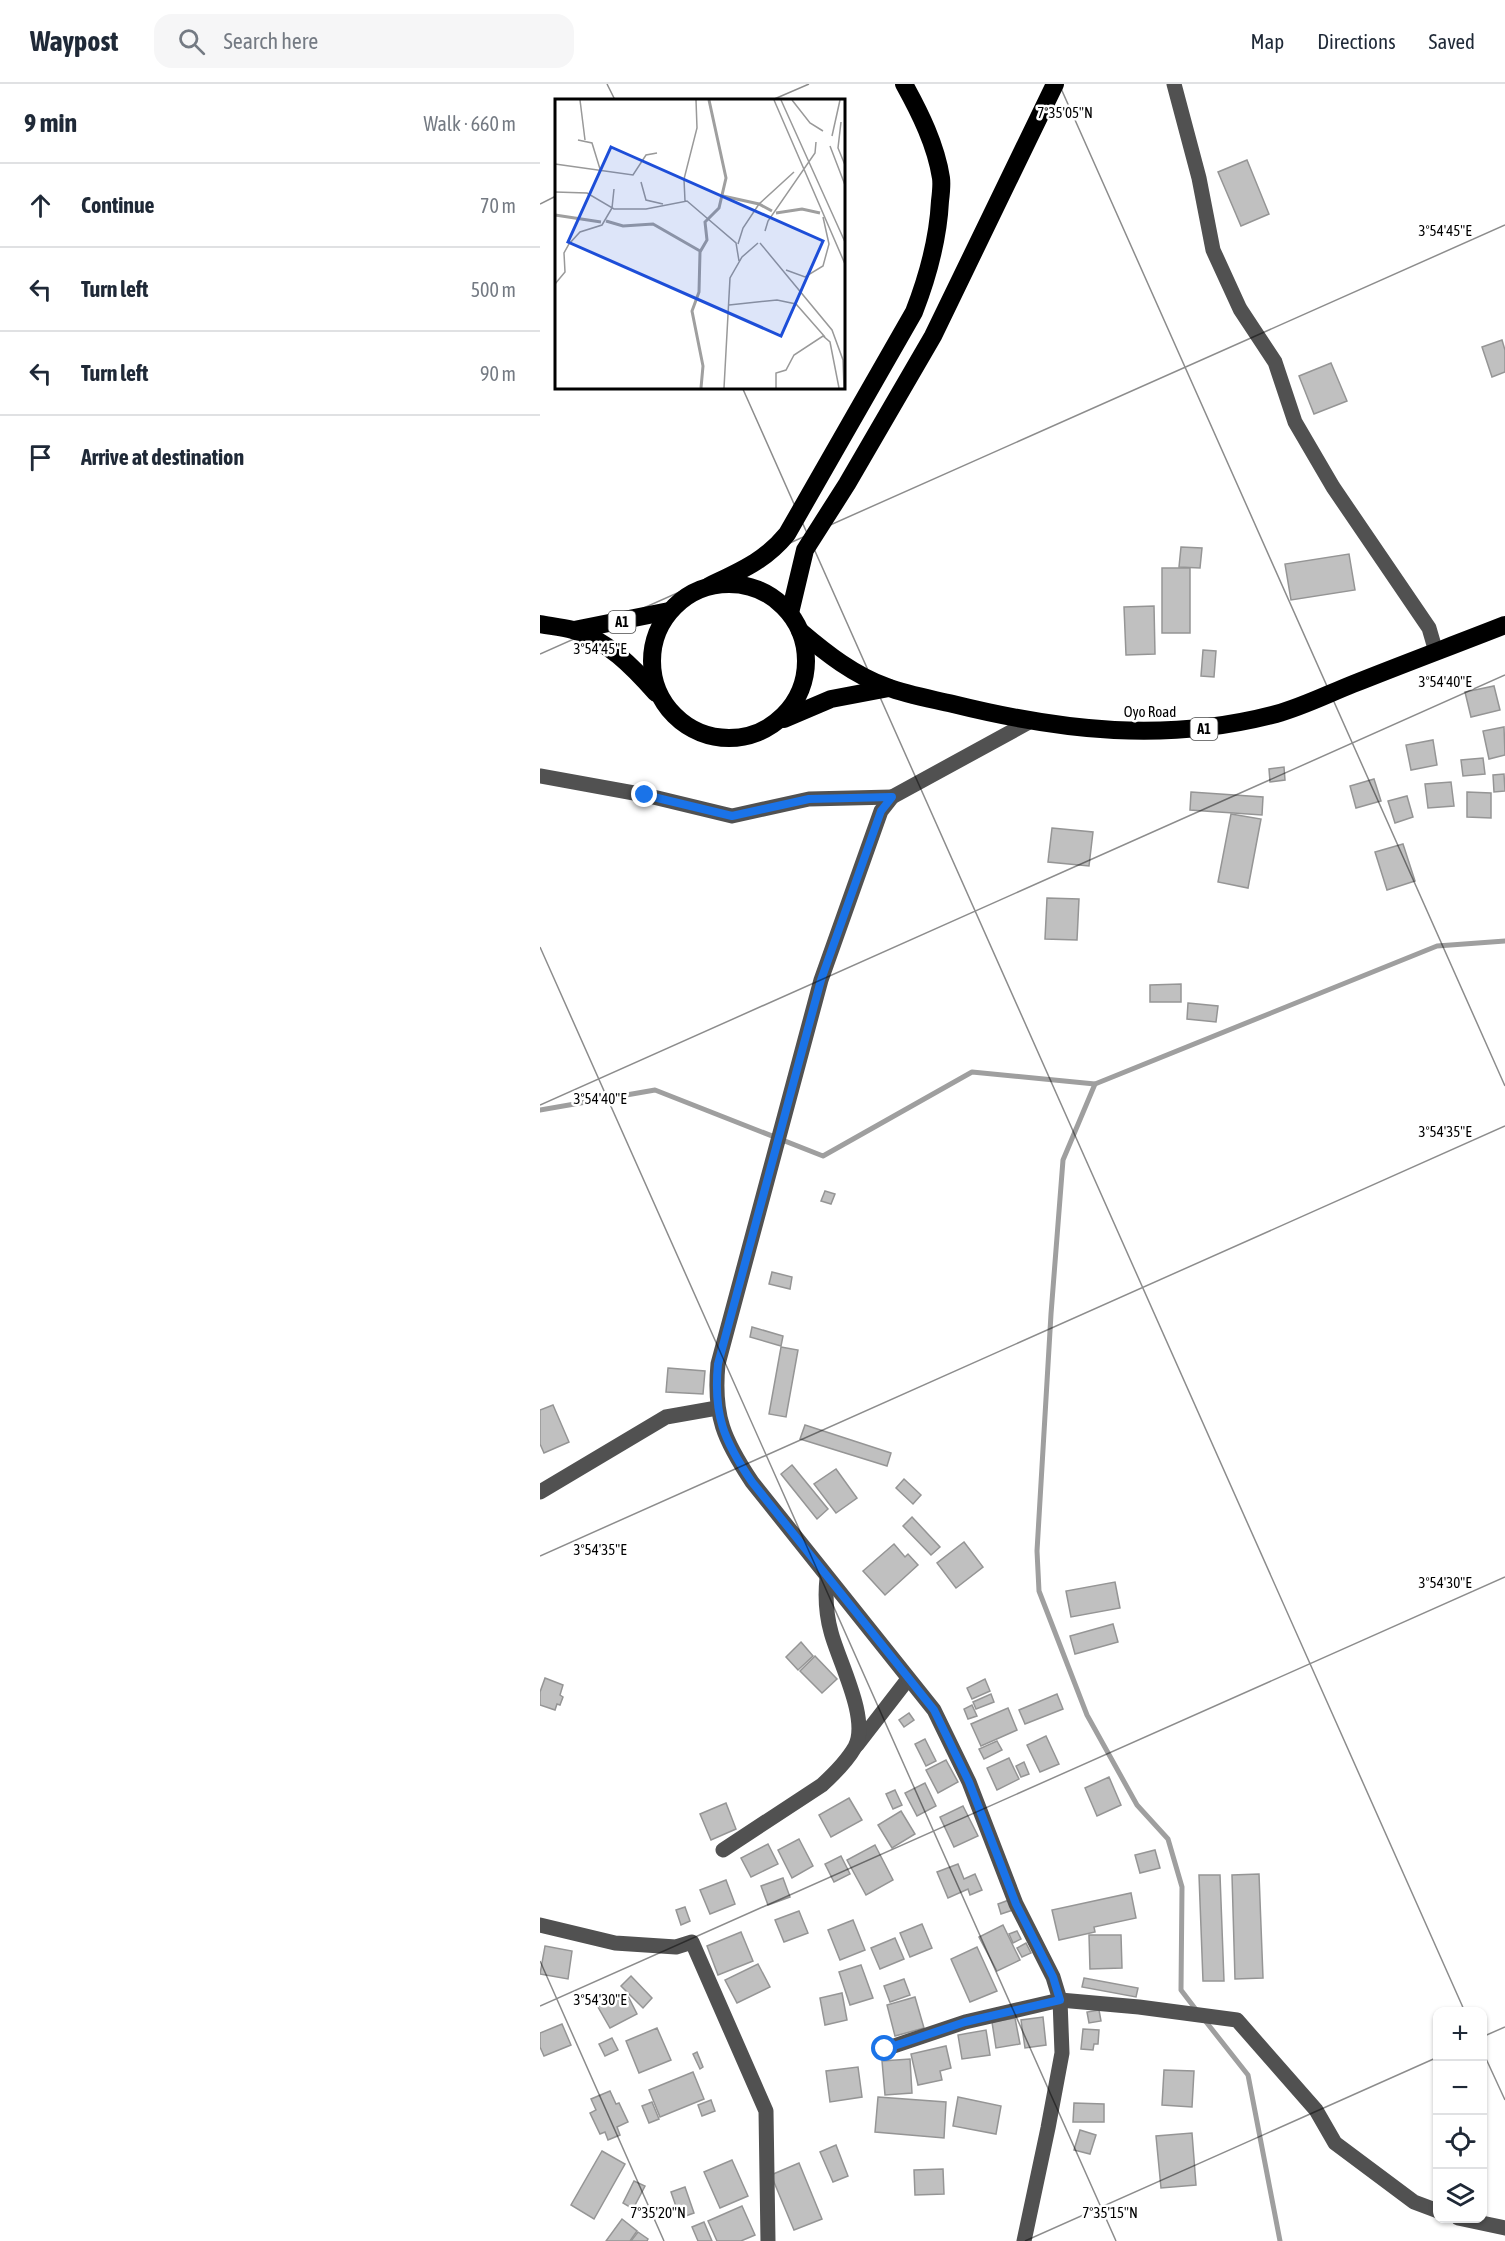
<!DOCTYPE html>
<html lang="en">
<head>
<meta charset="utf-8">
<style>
  :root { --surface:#fff; --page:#f6f6f7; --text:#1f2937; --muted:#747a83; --line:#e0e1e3 }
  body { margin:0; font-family:"Asap Condensed",sans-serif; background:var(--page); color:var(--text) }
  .controls { position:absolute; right:18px; bottom:18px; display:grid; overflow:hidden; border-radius:12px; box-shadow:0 2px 4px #0004 }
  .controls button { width:54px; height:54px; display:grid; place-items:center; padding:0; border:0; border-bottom:2px solid var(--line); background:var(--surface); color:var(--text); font:30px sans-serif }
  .stop { position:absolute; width:18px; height:18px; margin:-14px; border:4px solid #1a73e8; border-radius:50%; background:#fff }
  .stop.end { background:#1a73e8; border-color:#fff; box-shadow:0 2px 6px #0008 }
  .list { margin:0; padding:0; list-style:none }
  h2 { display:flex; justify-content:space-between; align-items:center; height:78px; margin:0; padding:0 24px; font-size:26px }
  h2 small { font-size:20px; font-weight:400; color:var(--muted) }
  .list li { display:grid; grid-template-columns:39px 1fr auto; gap:18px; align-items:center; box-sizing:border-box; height:84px; padding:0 24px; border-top:2px solid var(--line) }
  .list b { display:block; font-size:22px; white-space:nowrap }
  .list em { font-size:20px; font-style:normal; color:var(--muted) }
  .icon { flex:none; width:33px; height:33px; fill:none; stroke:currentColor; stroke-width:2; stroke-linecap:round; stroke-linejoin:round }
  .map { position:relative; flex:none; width:965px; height:2157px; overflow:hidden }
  header { display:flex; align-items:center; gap:36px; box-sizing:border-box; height:84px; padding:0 30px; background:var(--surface); border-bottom:2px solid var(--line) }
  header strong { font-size:28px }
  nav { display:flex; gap:33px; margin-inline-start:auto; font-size:21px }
  .search { width:420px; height:54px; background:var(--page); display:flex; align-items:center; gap:15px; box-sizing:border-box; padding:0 21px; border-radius:18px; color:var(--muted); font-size:22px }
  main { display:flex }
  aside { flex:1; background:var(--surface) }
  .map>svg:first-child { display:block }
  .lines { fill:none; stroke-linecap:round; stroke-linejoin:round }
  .stream { stroke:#9f9f9f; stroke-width:5 }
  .building { fill:#c0c0c0; stroke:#959595; stroke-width:1.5 }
  .minor { stroke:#515151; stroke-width:15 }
  .highway { stroke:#000; stroke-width:18 }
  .route { stroke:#1a73e8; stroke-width:8 }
  .ticks { fill:none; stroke:#000; stroke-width:1.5; stroke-opacity:0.45 }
  .labels { text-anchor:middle; stroke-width:5; stroke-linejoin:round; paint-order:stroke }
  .shield { fill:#fff; stroke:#4c4c4c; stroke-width:1.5 }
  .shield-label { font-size:14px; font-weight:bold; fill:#000 }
  .street-label { font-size:15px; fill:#000; stroke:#fff }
  .inset-river { fill:none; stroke:#9f9f9f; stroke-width:3 }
  .inset-road { fill:none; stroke:#999; stroke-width:1.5 }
  .view { fill:#1d4ed8; fill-opacity:0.15; stroke:#1d4ed8; stroke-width:3 }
  .inset-edge { fill:none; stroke:#000; stroke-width:3 }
  .ticks-label { font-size:15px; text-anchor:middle; fill:#000; stroke:#fff; stroke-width:5; stroke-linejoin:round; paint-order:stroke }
</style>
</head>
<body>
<header>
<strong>Waypost</strong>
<div class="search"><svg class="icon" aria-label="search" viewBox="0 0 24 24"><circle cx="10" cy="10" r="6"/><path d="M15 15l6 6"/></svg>Search here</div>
<nav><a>Map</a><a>Directions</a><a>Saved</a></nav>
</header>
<main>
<aside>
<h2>9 min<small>Walk · 660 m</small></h2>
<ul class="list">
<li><svg class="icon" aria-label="ahead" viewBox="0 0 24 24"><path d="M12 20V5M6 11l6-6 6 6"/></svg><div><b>Continue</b></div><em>70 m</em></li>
<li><svg class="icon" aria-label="left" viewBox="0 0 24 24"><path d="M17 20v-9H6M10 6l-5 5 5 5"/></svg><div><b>Turn left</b></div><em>500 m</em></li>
<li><svg class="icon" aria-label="left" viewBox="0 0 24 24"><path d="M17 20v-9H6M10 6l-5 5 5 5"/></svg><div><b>Turn left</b></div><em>90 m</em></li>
<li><svg class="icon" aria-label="arrive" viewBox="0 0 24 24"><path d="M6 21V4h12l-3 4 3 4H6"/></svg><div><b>Arrive at destination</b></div></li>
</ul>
</aside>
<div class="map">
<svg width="965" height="2157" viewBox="0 0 965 2157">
  <rect width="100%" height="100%" fill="#fff"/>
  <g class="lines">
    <!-- stream -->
    <g class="stream">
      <path d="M555,1000L523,1076L511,1230L497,1467L499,1507L547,1631L597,1721L628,1755L642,1803L641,1906L657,1927"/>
      <path d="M0,1026L115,1006L283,1072L432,988L555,1000L897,862L965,857"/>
      <path d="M663,1934L708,1991L740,2157"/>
    </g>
  </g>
  <!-- building -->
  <g class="building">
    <path d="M707,76L729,130L701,142L678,88Z"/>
    <path d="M962,256L965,266V288L952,293L942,263Z"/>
    <path d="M791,279L807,317L774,330L759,292Z"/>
    <path d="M641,463L662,464L660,484L639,483Z"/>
    <path d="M809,470L815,506L751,516L745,480Z"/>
    <rect x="622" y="484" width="28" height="65"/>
    <path d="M614,522L615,570L586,571L584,523Z"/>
    <path d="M663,566L676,567L674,593L661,592Z"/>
    <path d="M954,602L960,626L931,633L925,608Z"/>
    <path d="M964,643L965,671L949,675L943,647Z"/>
    <path d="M893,656L897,681L871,686L866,661Z"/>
    <path d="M943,674L945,690L923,692L921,676Z"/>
    <path d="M744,683L745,696L730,698L729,685Z"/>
    <path d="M964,690L965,707L954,708L953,691Z"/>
    <path d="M834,695L841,717L816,724L810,702Z"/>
    <path d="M911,698L914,722L888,724L885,700Z"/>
    <path d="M651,708L723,713L722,731L650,726Z"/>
    <path d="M927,708L951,709V734L927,733Z"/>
    <path d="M867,712L873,733L855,739L848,717Z"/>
    <path d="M691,730L721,735L708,804L678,798Z"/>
    <path d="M512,744L553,748L549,782L508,778Z"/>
    <path d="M863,760L875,797L847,806L835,768Z"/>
    <path d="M507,814L539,815L537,856L505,855Z"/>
    <path d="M641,900V918H610V901Z"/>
    <path d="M648,919L678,922L676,938L647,935Z"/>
    <path d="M285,1107L295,1110L291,1120L281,1117Z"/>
    <path d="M232,1188L252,1193L250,1205L229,1200Z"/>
    <path d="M212,1243L243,1252L241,1262L210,1253Z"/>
    <path d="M241,1263L258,1266L246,1333L229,1330Z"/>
    <path d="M128,1284L165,1287L163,1310L126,1308Z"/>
    <path d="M13,1321L29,1358L4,1369L0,1360V1326Z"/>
    <path d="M265,1341L351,1369L347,1382L260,1355Z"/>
    <path d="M252,1381L288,1425L277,1435L241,1390Z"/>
    <path d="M296,1385L317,1414L296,1429L274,1400Z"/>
    <path d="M364,1395L381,1411L373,1420L356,1404Z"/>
    <path d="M372,1433L400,1463L391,1471L363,1442Z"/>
    <path d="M424,1458L443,1483L416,1504L397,1479Z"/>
    <path d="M354,1460L365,1473L368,1470L378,1481L345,1511L323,1487Z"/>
    <path d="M575,1498L580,1524L531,1533L526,1507Z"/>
    <path d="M573,1540L578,1558L535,1570L530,1552Z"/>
    <path d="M261,1558L273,1572L258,1586L246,1573Z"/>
    <path d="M275,1572L297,1595L282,1609L260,1587Z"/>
    <path d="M5,1594L23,1601L20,1611L23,1613L20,1621L17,1620L15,1626L0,1621V1608Z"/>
    <path d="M445,1595L450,1607L432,1615L427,1604Z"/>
    <path d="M451,1610L454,1618L436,1625L433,1618Z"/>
    <path d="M517,1610L523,1625L485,1640L479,1626Z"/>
    <path d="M432,1621L437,1632L428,1635L424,1625Z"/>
    <path d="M468,1624L477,1646L441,1662L431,1640Z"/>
    <path d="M369,1629L374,1636L364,1643L359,1636Z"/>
    <path d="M506,1652L519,1680L500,1688L487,1661Z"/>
    <path d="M385,1655L396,1677L386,1682L375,1660Z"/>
    <path d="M457,1657L462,1666L444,1675L439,1665Z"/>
    <path d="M469,1674L479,1695L457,1706L447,1684Z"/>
    <path d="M406,1676L418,1698L398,1709L386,1686Z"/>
    <path d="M484,1678L489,1690L481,1693L476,1682Z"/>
    <path d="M569,1693L581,1721L557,1732L545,1704Z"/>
    <path d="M385,1699L396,1722L377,1732L365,1709Z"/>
    <path d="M355,1706L362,1721L353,1725L346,1710Z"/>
    <path d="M309,1714L322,1736L291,1753L279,1731Z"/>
    <path d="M186,1719L196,1745L171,1756L160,1730Z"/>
    <path d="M423,1722L438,1752L414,1763L400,1733Z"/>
    <path d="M361,1727L375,1750L352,1764L338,1741Z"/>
    <path d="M259,1755L273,1782L252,1794L238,1766Z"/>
    <path d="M228,1760L238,1780L211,1793L201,1774Z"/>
    <path d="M335,1761L353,1796L326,1811L307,1776Z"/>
    <path d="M615,1766L620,1784L600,1789L595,1771Z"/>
    <path d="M301,1772L310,1790L294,1798L285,1780Z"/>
    <path d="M418,1780L424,1795L435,1790L442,1806L430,1811L428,1805L408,1814L397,1788Z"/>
    <path d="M719,1790L723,1894L695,1895L692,1791Z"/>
    <path d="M659,1791H680L684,1897H663Z"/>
    <path d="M243,1794L250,1813L228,1821L221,1802Z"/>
    <path d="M186,1796L195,1820L170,1830L160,1806Z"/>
    <path d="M591,1809L596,1834L554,1843L555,1848L519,1856L512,1826Z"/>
    <path d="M469,1816L473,1826L461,1830L458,1820Z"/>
    <path d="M145,1823L150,1837L141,1841L136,1826Z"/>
    <path d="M259,1827L268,1849L244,1858L235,1836Z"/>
    <path d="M313,1836L325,1866L300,1876L288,1846Z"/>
    <path d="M382,1840L392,1864L370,1873L360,1849Z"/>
    <path d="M463,1841L480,1876L457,1887L439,1853Z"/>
    <path d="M477,1847L481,1855L473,1859L469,1850Z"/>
    <path d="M201,1848L213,1877L178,1891L167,1862Z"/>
    <path d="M549,1851H581L582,1884L550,1885Z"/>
    <path d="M355,1854L364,1875L340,1885L331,1864Z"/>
    <path d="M486,1859L491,1869L482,1873L477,1864Z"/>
    <path d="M5,1862L32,1867L28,1895L0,1890Z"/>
    <path d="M437,1863L457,1907L430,1918L411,1875Z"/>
    <path d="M218,1880L230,1903L197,1919L185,1896Z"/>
    <path d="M321,1881L333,1914L310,1921L299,1888Z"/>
    <path d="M91,1892L112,1914L103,1924L81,1902Z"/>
    <path d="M544,1894L598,1904L596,1913L542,1903Z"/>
    <path d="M364,1895L370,1911L350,1918L344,1902Z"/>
    <path d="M86,1908L97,1930L70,1944L58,1923Z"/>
    <path d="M302,1909L307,1936L285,1941L280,1914Z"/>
    <path d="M375,1913L384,1944L355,1952L347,1921Z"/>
    <path d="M559,1926L561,1937L549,1939L547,1928Z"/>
    <path d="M503,1933L506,1961L485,1964L481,1936Z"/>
    <path d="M475,1934L480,1960L456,1964L452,1938Z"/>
    <path d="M22,1940L31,1961L4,1972L0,1963V1949Z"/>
    <path d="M117,1944L131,1976L99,1989L86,1957Z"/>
    <path d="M543,1945L559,1946L558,1960H554L553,1966L541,1965Z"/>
    <path d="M446,1946L450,1971L422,1975L418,1951Z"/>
    <path d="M72,1954L78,1966L65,1972L59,1960Z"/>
    <path d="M406,1962L411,1984L400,1987L402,1996L378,2001L371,1970Z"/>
    <path d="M157,1968L163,1983L160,1985L153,1970Z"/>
    <path d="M370,1975L372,2009L345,2011L342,1977Z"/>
    <path d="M318,1983L322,2013L290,2018L286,1987Z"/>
    <path d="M624,1986L654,1987L652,2023L622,2021Z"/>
    <path d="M153,1988L164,2015L120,2033L109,2006Z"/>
    <path d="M70,2007L76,2020L79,2019L88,2038L77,2043L80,2051L68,2056L65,2048L60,2050L50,2029L56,2026L51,2015Z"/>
    <path d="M338,2013L406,2018L404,2054L335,2048Z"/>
    <path d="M418,2013L461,2022L456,2050L413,2042Z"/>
    <path d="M171,2016L175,2027L162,2032L158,2021Z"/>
    <path d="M112,2018L119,2035L109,2039L102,2022Z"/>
    <path d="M534,2019L564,2020V2038H533Z"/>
    <path d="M540,2046L556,2051L550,2070L534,2066Z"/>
    <path d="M652,2049L656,2101L621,2104L616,2052Z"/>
    <path d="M296,2061L308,2092L293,2098L280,2068Z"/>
    <path d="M62,2067L85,2080L54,2135L31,2121Z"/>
    <path d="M192,2076L208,2112L180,2124L164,2088Z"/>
    <path d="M259,2079L282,2135L254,2146L231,2091Z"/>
    <path d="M403,2085L404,2110L375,2111L374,2086Z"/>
    <path d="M94,2097L105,2102L93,2125L83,2119Z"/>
    <path d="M145,2103L154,2129L140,2134L131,2108Z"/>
    <path d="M202,2122L215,2151L201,2157H177L168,2137Z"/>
    <path d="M82,2135L97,2147L90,2157H66Z"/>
    <path d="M164,2138L172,2157H158L152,2143Z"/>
    <path d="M98,2148L108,2155L107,2157H91Z"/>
  </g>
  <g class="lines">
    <!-- minor -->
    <g class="minor">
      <path d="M634,0L659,94L673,166L700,225L735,278L755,338L793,403L889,544L896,568"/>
      <path d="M0,692L105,711L192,732L269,715L352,713"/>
      <path d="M0,1408L126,1333L177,1324"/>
      <path d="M317,1661L368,1595"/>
      <path d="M183,1766L282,1701C294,1690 307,1677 315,1663C330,1635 298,1576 291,1548C286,1530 285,1513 287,1494"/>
      <path d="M0,1841L75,1859L136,1863L152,1858L226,2027L228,2157"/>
      <path d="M345,1965L425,1938L520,1916L599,1923L697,1936L776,2026L795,2059L874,2118L898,2127"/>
      <path d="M918,2134L965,2144"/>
      <path d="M484,2157L508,2044L522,1969L520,1916L513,1893L476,1820L429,1698L394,1626L212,1398C184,1356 173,1332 178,1280L281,896L341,727L352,713L491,637"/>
    </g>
    <!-- highway -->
    <g class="highway">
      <circle cx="189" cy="577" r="77"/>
      <path d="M169,502C200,487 225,477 247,450L374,228C388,192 398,156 400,117C401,109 402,101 401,94C396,61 380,29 364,0"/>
      <path d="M250,529L265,466L307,400L393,252L515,0"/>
      <path d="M0,540C11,542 22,543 33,546C67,556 93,583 116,609"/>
      <path d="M34,546L129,527"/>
      <path d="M260,547C287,570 314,591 347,603C368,611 392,615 413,620C522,647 626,659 736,630C762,623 788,610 813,600C863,580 914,561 965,541"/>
      <path d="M244,635L291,615L349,604"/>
    </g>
  </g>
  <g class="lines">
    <!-- route -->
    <path class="route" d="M105,711L192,732L269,715L352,713L341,727L281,896L178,1280C173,1331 184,1357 212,1398L394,1626L429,1698L476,1820L513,1893L520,1916L425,1938L345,1965"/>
  </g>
  <!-- ticks -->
  <path class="ticks" d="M67,0L75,16M519,0L965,1002M232,16L269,0M0,120L16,112M202,303L925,1928M0,570L965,141M0,863L576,2157M0,1021L965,591M0,1472L965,1042M0,1877L124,2157M0,1922L965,1493M942,1953L965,1943M942,1966L965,2016M485,2157L898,1973"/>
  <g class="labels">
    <!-- shield labels -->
    <g class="shield">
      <rect x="68.5" y="527" width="27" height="22" rx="4.5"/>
      <rect x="650.5" y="634" width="27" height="22" rx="4.5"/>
    </g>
    <g class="shield-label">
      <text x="82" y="543">A1</text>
      <text x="664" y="650">A1</text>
    </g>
    <!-- street labels -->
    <g class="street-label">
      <text x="610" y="633">Oyo Road</text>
    </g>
  </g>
  <!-- overview -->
  <g transform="translate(15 15)">
    <rect width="290" height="290" fill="#fff"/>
    <path class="inset-river" d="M168,97L204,105L217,112M221,114L247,110L265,114M0,116L46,123M51,122L68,127L98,125L145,152M146,289L148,267L137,212L144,193L145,153L152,141L150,123L164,109L171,79L154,1"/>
    <path class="inset-road" d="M25,1L30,41M219,1L290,165M226,1L290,143M237,1L255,24L268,32M286,23L283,49L290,66M277,37L285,1M23,41L37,44L45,70M275,47L290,86M0,65L78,76L91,56L102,54M86,83L91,101L108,105M0,93L32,94L59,110H91L132,102L181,144L184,162M130,102L129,80L142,29L141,1M210,132L213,122L260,54L261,43M205,144L277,231L288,261L289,289M183,145L188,129L204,105L239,73M231,171L250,178L268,167L274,145L268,118M0,185L10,173L9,154L14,145L25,133L47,126L57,109L59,90M174,206L222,201L241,205L270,238M169,289L175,179L187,158L203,144M221,289V274L231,271L239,256L268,237L275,243L284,289"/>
    <path class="view" d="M56,48L268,142L226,237L13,143Z"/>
    <rect width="290" height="290" class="inset-edge"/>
  </g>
  <g class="ticks-label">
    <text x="525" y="34">7°35'05"N</text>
    <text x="905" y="152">3°54'45"E</text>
    <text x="60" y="570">3°54'45"E</text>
    <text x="905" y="603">3°54'40"E</text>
    <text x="60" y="1020">3°54'40"E</text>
    <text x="905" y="1053">3°54'35"E</text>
    <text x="60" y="1471">3°54'35"E</text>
    <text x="905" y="1504">3°54'30"E</text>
    <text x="60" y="1921">3°54'30"E</text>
    <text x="118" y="2134">7°35'20"N</text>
    <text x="570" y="2134">7°35'15"N</text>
  </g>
</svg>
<div class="controls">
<button>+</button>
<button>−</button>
<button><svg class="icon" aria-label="locate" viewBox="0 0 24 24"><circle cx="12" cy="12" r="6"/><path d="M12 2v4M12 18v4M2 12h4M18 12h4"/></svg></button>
<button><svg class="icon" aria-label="layers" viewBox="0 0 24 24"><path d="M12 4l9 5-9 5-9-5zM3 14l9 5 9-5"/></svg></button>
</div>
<div class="stop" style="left:345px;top:1965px"></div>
<div class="stop end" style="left:105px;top:711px"></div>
</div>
</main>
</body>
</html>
